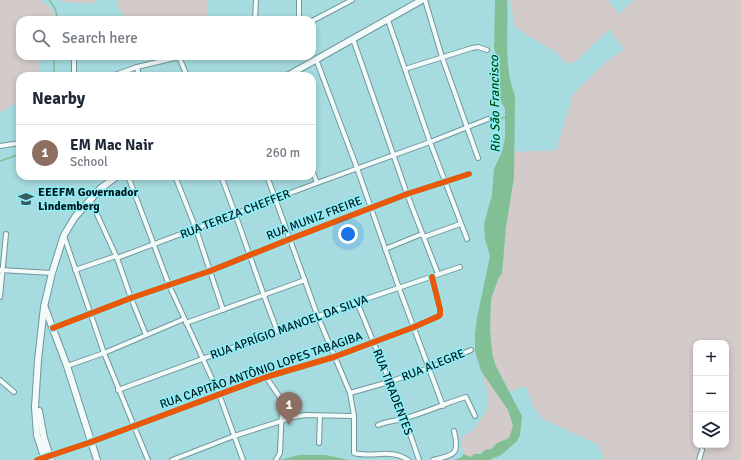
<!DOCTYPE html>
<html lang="en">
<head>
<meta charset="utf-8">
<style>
  :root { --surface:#fff; --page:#f6f6f7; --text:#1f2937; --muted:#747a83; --line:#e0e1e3; --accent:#2563eb }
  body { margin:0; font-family:Signika,sans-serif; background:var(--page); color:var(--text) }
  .controls { position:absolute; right:12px; bottom:12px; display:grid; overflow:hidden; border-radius:8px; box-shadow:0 2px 6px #0003 }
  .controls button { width:36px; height:36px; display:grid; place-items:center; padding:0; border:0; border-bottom:1px solid var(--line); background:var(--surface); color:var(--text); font:20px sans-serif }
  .you { position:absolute; left:348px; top:234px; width:14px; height:14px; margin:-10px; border:3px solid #fff; border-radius:50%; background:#1a73e8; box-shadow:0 0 0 6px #1a73e833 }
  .badge { display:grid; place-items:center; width:26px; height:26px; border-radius:50%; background:var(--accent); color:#fff; font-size:13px; font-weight:700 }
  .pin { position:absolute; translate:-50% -33px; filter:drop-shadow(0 1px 2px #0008) }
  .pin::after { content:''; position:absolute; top:21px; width:14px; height:12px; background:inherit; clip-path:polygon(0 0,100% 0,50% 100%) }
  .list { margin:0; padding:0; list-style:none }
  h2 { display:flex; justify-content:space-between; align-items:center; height:52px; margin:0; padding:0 16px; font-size:17px }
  h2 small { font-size:13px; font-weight:400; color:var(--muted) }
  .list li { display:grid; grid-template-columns:26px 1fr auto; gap:12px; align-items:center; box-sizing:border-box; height:56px; padding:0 16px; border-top:1px solid var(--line) }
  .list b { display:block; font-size:15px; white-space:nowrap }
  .list p { margin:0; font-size:13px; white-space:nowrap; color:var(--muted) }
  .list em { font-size:13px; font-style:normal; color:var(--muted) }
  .icon { flex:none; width:22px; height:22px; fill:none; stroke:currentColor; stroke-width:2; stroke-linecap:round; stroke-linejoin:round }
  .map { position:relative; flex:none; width:741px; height:460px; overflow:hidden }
  .search { position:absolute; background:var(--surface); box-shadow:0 2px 6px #0003; left:16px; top:16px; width:300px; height:44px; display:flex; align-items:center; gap:10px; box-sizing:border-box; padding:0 14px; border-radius:12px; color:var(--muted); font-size:15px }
  .panel { position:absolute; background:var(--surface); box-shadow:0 2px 6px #0003; left:16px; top:72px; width:300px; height:108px; border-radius:12px }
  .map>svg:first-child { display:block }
  .green { fill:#d3cbca; fill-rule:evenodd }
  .water { fill:#82bf94 }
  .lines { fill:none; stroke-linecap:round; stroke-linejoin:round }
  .stream { stroke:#82bf94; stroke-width:1.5 }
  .street-casing { stroke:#71979b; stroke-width:6 }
  .secondary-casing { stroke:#71979b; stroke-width:8 }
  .street { stroke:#f2fafa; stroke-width:4 }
  .secondary { stroke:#f2fafa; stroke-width:6 }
  .cycleway-casing { stroke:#8eeff9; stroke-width:8 }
  .cycleway { stroke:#e8590c; stroke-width:6 }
  .labels { text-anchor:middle; stroke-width:3; stroke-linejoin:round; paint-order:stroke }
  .poi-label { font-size:12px; font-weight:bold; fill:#00181b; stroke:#8eeff9; text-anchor:start }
  .street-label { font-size:12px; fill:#00181b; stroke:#8eeff9 }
  .water-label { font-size:13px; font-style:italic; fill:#004909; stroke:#8eeff9 }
</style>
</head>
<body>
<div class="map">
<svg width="741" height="460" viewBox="0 0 741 460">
  <rect width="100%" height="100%" fill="#a6dbe0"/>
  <!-- green -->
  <g class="green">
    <path d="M0,0H41C47,5 55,10 55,18L52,20H20V56H41L38,76H20V105H11L4,111L0,112Z"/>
    <path d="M58,0H96L97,3H70Z"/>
    <path d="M117,0H208L207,15L213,20H127L119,9Z"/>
    <path d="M510,0H608L619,14L634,0H741V460H597L605,458L597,444L543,419L533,406L526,387L519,388L510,392L495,364L492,352L490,328L491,299L499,277L502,274L506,227L514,177V152L556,150L573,94L608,60L624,49L613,35L610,29L574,63H565L557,53L537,41L525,35L524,32L515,27ZM696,343H726V445H696Z"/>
    <path d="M481,371C489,383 513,412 513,426C513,430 510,437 507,440L504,439C493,446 488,453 474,454L471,458L463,454L464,451L462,448V437C466,434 471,432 475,429C478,426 478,421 481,418C494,406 486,386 481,371Z"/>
  </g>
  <!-- water -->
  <g class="water">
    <path d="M495,0H507C509,32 503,66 515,96L514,177L506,227L502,274L499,277L491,299L490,328L492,352L495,364L503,380L522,416L520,435L517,441L501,455L489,460H454L462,457L463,454L471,457L474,454H481L485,450L491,449L497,443L509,438L513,426L508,410L481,371L475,351V333L477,318L490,256L485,239L484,224L492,195L494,169L502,152L505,137V109L501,101L499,93L495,50L494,49Z"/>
    <path d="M299,455H325L349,460H280Z"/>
  </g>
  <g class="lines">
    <!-- stream -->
    <g class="stream">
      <path d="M49,0C55,7 57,11 57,20"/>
      <path d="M54,56V76"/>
      <path d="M495,120L506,117"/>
      <path d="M0,161L20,154"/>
    </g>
    <defs>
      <g id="street">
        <path d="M425,0L442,57L478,158"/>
        <path d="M255,20L256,0"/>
        <path d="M299,20V0"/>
        <path d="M388,20L430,142L467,239"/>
        <path d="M312,21L352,0"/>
        <path d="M353,39L407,194L438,274"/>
        <path d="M74,56V76"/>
        <path d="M179,57L187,76"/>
        <path d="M316,59L357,168L399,288L443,406"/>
        <path d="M137,67L139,76"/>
        <path d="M405,69L472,48L478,47L487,50"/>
        <path d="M112,76L137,67L183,56"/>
        <path d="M0,146L20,143"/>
        <path d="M312,170L317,183"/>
        <path d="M128,176L169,285L219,394L243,460"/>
        <path d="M175,176L196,229L223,310"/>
        <path d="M221,176C241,227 257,280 277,330"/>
        <path d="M267,176L318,317L350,393L354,416V453C372,458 391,448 408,460"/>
        <path d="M90,199L117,258L131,298L146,335"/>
        <path d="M64,236L104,353L148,460"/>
        <path d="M424,237L460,224"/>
        <path d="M385,249L422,234"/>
        <path d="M117,258L317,183L430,142L488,119"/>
        <path d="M0,270L52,273"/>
        <path d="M75,270L116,256"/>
        <path d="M0,297L6,234"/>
        <path d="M357,302L405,419L419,460"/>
        <path d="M186,323L305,280"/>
        <path d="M53,328L131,298L210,271L290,239L407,194L469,174"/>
        <path d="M67,366L104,353L184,319"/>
        <path d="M266,377L279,396L282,406L280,453L276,460"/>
        <path d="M0,380L14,392"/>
        <path d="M118,390L357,302L460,267"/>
        <path d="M350,393L389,382L429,368L471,350"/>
        <path d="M378,425C388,421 397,421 406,418C427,412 446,403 466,397L475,416"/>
        <path d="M319,443L320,416"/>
        <path d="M37,460L91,442L266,377L334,357L414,327L439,316L440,315V309L432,277"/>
        <path d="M172,460L234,436L294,417L305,415L354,416"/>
        <path d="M433,460C454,455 460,455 454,431"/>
        <path d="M699,460L702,450"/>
      </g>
      <g id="secondary">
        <path d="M287,76L422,0"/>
        <path d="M45,308L67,366L97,460"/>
        <path d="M39,411L44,438L51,460"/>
        <path d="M45,460L37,435L35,407L38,360L44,307L52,273L64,235L75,217L100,189L117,176"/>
      </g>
    </defs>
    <!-- street casing -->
    <use href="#street" class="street-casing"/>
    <!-- secondary casing -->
    <use href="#secondary" class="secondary-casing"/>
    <!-- street -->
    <use href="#street" class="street"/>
    <!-- secondary -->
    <use href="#secondary" class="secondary"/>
    <defs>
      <g id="cycleway">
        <path d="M53,328L131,298L210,271L290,239L407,194L469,174"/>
        <path d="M37,460L91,442L266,377L334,357L414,327L439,316L440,315V309L432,277"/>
      </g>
    </defs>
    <!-- cycleway casing -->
    <use href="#cycleway" class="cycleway-casing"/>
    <!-- cycleway -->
    <use href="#cycleway" class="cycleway"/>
  </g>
  <!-- icons -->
  <defs>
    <symbol id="school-bare" viewBox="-9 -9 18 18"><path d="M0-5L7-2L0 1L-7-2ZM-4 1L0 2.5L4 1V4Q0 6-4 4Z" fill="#3a5c60" stroke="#8eeff9" stroke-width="2.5" paint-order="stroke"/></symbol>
  </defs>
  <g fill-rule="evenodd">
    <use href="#school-bare" x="15" y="188" width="22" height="22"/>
  </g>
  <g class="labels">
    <!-- poi labels -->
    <g class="poi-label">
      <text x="38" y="196">EEEFM Governador<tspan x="38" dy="14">Lindemberg</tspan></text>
    </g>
    <!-- street labels -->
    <g class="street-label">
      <text transform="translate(235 214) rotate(-21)" y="4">RUA TEREZA CHEFFER</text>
      <text transform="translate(314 218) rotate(-21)" y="4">RUA MUNIZ FREIRE</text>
      <text transform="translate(289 327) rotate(-20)" y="4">RUA APRÍGIO MANOEL DA SILVA</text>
      <text transform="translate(433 365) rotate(-22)" y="4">RUA ALEGRE</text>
      <text transform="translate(261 370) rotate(-19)" y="4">RUA CAPITÃO ANTÔNIO LOPES TABAGIBA</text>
      <text transform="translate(393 392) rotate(69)" y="4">RUA TIRADENTES</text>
    </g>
    <!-- water labels -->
    <g class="water-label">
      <text transform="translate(494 104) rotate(-91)" y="5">Rio São Francisco</text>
    </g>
  </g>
</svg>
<div class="controls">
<button>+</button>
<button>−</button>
<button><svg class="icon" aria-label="layers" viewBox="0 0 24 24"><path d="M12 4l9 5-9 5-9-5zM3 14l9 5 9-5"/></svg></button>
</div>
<div class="you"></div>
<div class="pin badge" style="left:289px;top:425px;background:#8d6e63">1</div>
<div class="search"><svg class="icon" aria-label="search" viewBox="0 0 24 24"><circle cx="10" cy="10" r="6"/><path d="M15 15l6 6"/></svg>Search here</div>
<section class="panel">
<h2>Nearby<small></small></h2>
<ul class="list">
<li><span class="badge" style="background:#8d6e63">1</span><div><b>EM Mac Nair</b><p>School</p></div><em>260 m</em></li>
</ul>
</section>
</div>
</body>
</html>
